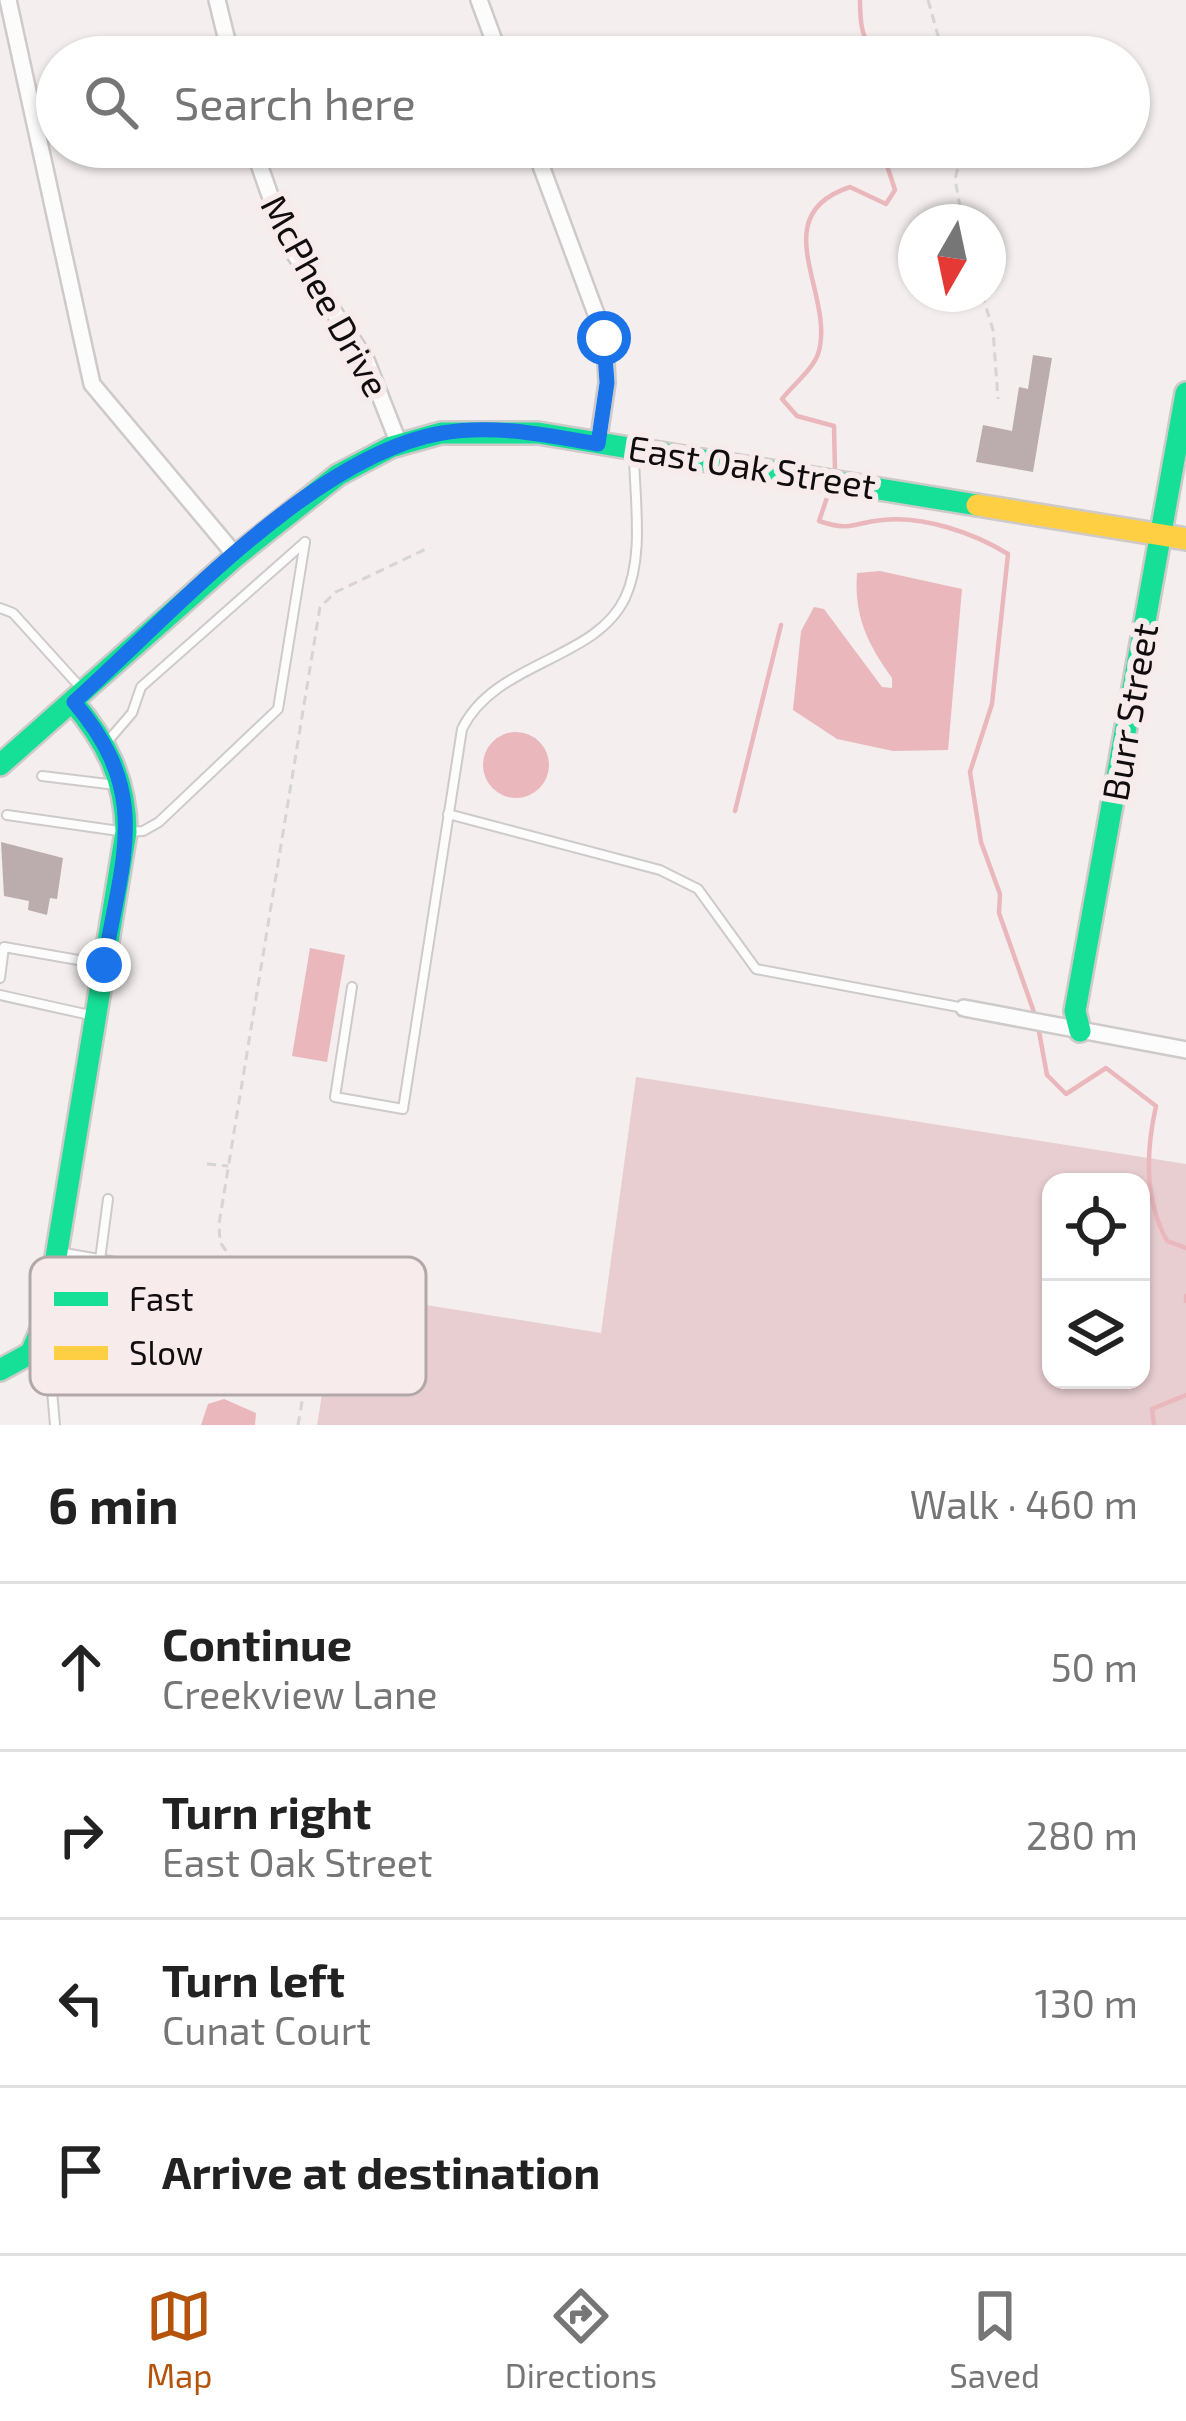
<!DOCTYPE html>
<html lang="en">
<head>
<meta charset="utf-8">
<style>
  :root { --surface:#fff; --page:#f2f2f2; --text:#222; --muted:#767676; --line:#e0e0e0; --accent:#b45309 }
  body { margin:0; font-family:"Exo 2",sans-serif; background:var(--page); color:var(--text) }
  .controls { position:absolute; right:36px; bottom:36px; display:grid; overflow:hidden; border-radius:24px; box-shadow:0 3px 9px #0004 }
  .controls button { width:108px; height:108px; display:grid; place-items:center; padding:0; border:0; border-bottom:3px solid var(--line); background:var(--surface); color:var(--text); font:60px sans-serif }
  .compass { position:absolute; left:898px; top:204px; width:108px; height:108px; border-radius:50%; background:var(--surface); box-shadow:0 3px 9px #0004; rotate:189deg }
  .stop { position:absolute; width:36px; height:36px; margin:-27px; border:9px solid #1a73e8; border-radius:50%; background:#fff }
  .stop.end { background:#1a73e8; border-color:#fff; box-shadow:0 3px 12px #0008 }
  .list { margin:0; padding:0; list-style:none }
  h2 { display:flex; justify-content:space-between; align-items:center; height:156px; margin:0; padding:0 48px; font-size:51px }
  h2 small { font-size:39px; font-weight:400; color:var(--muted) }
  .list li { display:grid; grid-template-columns:78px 1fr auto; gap:36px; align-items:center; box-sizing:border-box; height:168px; padding:0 48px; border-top:3px solid var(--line) }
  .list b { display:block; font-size:45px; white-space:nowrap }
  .list p { margin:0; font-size:39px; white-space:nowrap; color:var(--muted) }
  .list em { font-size:39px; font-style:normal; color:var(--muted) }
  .icon { flex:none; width:66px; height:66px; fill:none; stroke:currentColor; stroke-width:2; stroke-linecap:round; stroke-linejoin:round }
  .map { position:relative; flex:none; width:1186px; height:1425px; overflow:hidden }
  .search { position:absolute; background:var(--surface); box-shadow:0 3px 9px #0004; left:36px; right:36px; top:36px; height:132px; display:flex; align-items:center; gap:30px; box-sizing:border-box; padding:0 42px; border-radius:66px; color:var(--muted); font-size:45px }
  .sheet { height:828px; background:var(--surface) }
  nav { display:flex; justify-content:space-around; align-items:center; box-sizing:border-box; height:168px; border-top:3px solid var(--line); background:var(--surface); font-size:33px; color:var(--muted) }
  nav a { display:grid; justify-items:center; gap:6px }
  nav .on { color:var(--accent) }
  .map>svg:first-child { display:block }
  .green { fill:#e8ced0; fill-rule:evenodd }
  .water { fill:#eab7bc }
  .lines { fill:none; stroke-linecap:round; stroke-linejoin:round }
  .stream { stroke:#eab7bc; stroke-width:4.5 }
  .building { fill:#bbadae }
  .lane-casing { stroke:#cfcaca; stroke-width:12 }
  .street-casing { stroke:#cfcaca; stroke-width:20 }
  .fast-casing { stroke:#cfcaca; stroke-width:26 }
  .slow-casing { stroke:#cfcaca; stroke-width:26 }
  .path { stroke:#d6d4d4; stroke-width:3; stroke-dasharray:9 6; stroke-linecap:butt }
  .lane { stroke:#fdfcfc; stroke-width:8 }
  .street { stroke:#fdfcfc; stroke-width:15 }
  .fast { stroke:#16e098; stroke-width:21 }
  .slow { stroke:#ffcf43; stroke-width:21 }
  .route { stroke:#1a73e8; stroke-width:15 }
  .labels { text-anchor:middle; stroke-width:12; stroke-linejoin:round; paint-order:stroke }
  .street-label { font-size:36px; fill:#110d0e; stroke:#f7ebec }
  .key { fill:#f7ebec; stroke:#b2a8a9; stroke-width:3 }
  .key-label { font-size:33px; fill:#110d0e }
</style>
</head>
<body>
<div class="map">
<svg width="1186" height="1425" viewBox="0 0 1186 1425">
  <rect width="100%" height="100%" fill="#f4eeee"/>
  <!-- green -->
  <path class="green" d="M636,1077L1186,1164V1425H317L339,1291L601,1333ZM1051,1182H1141V1380H1051Z"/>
  <!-- water -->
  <g class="water">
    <path d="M880,571L962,589L948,750L893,751L837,739L793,710L801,631L814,607L824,609L882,687L892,688V678C867,643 854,616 857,573Z"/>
    <circle cx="516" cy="765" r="33"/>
    <path d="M310,948L345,955L327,1062L292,1056Z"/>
    <path d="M224,1399L256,1413L255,1425H201L208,1404Z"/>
  </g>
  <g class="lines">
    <!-- stream -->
    <g class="stream">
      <path d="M860,0C860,23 861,42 880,57"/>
      <path d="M835,472L834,426L797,416L782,399C792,386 813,369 818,354C837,296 762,216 850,187L886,204L895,190L881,147"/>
      <path d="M830,489L819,521C852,532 851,523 882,520C922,515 974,533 1008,554L992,704L970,772L981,842L1000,894L999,913L1035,1015"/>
      <path d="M735,811L781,625"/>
      <path d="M1038,1026L1047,1075L1066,1094L1106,1068L1156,1106C1146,1151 1144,1198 1167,1241L1186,1248"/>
      <path d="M1186,1296V1301"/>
      <path d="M1154,1425L1152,1409L1186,1395"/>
    </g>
  </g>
  <!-- building -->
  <g class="building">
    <path d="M1033,355L1052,358L1033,472L976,462L983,425L1012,431L1019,387L1028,389Z"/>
    <path d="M1,842L63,858L57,899L50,898L47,915L28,910L29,901L4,896Z"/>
  </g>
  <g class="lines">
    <defs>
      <g id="lane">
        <path d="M0,608L13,613L80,687"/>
        <path d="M107,742L132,713L141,687L305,542"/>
        <path d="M42,776L116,785"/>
        <path d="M448,814L660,870L698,889L756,969L964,1008"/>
        <path d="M7,815L126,832L143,831L159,822L278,709L305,542"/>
        <path d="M0,978L4,947L101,964"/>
        <path d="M352,987L335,1097L403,1109L462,729C495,661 595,661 625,598C645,556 634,496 634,451"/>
        <path d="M0,995L94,1016"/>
        <path d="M59,1252L314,1297"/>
        <path d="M100,1260L108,1199"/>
        <path d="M31,1356L51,1379L55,1425"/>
      </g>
      <g id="street">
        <path d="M8,0L92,384L236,556"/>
        <path d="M217,0L231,57"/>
        <path d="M479,0L500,57"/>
        <path d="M253,147L286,241L366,360L399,444"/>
        <path d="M534,147L605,338L607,383L598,444"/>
        <path d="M964,1008L1186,1050"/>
      </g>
      <g id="fast">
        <path d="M0,765L236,556L338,475L391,447L441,433H538L977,505"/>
        <path d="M1080,1031L1075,1011L1186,393"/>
        <path d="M0,1370L31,1353L46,1318L126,832C126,780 106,741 73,702"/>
      </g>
      <path id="slow" d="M977,505L1186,539"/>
    </defs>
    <!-- lane casing -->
    <use href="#lane" class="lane-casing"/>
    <!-- street casing -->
    <use href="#street" class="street-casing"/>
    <!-- fast casing -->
    <use href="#fast" class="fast-casing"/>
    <!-- slow casing -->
    <use href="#slow" class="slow-casing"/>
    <!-- path -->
    <g class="path">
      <path d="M928,0L944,57"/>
      <path d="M963,222L955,179L963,147"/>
      <path d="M982,294L993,330L998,399"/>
      <path d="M207,1164L228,1166"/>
      <path d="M330,1296L370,1298L391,1308"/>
      <path d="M298,1425L306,1379L332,1329L325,1285L233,1261L220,1242L219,1224L320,607L336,592L430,547"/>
    </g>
    <!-- lane -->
    <use href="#lane" class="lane"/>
    <!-- street -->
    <use href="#street" class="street"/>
    <!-- fast -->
    <use href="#fast" class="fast"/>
    <!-- slow -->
    <use href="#slow" class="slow"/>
  </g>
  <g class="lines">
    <!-- route -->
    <path class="route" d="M104,965C122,856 153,795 74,702C170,616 313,455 442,433C495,424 546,435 598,444L607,383L604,338"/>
  </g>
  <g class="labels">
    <!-- street labels -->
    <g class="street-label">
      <text transform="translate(325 296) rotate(61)" y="13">McPhee Drive</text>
      <text transform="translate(752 467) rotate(9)" y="13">East Oak Street</text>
      <text transform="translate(1130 712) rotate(-80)" y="13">Burr Street</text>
    </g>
  </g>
  <!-- legend -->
  <rect x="30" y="1257" width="396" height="138" rx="18" class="key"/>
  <rect x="54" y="1292" width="54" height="14" fill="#16e098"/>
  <rect x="54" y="1346" width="54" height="14" fill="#ffcf43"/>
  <g class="key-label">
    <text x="129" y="1311">Fast</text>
    <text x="129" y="1365">Slow</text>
  </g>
</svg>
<div class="controls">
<button><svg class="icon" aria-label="locate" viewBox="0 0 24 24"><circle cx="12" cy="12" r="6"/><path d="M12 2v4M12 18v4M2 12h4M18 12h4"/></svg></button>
<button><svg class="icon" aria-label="layers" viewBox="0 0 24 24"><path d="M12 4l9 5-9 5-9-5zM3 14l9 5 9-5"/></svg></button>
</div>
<svg class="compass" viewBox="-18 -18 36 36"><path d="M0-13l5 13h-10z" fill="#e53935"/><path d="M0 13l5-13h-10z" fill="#767676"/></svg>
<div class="stop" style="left:604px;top:338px"></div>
<div class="stop end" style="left:104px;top:965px"></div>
<div class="search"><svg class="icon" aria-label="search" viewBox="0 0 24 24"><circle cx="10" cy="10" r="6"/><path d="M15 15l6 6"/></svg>Search here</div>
</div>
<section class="sheet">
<h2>6 min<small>Walk · 460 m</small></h2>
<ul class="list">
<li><svg class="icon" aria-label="ahead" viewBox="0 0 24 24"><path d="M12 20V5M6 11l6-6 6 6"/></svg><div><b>Continue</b><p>Creekview Lane</p></div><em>50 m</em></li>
<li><svg class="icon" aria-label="right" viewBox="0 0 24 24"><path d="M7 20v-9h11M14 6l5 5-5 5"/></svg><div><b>Turn right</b><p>East Oak Street</p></div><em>280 m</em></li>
<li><svg class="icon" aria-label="left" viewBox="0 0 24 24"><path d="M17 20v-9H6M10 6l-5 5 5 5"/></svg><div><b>Turn left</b><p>Cunat Court</p></div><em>130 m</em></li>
<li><svg class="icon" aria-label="arrive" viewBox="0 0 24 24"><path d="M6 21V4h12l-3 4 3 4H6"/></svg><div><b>Arrive at destination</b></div></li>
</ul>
</section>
<nav>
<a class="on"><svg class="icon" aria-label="map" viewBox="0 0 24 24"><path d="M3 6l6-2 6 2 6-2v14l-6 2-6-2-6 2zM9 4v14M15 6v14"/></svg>Map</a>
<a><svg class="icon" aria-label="directions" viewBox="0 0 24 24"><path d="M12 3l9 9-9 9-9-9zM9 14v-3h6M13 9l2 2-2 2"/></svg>Directions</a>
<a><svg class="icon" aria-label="saved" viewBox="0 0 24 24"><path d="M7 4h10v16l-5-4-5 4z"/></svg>Saved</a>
</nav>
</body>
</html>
